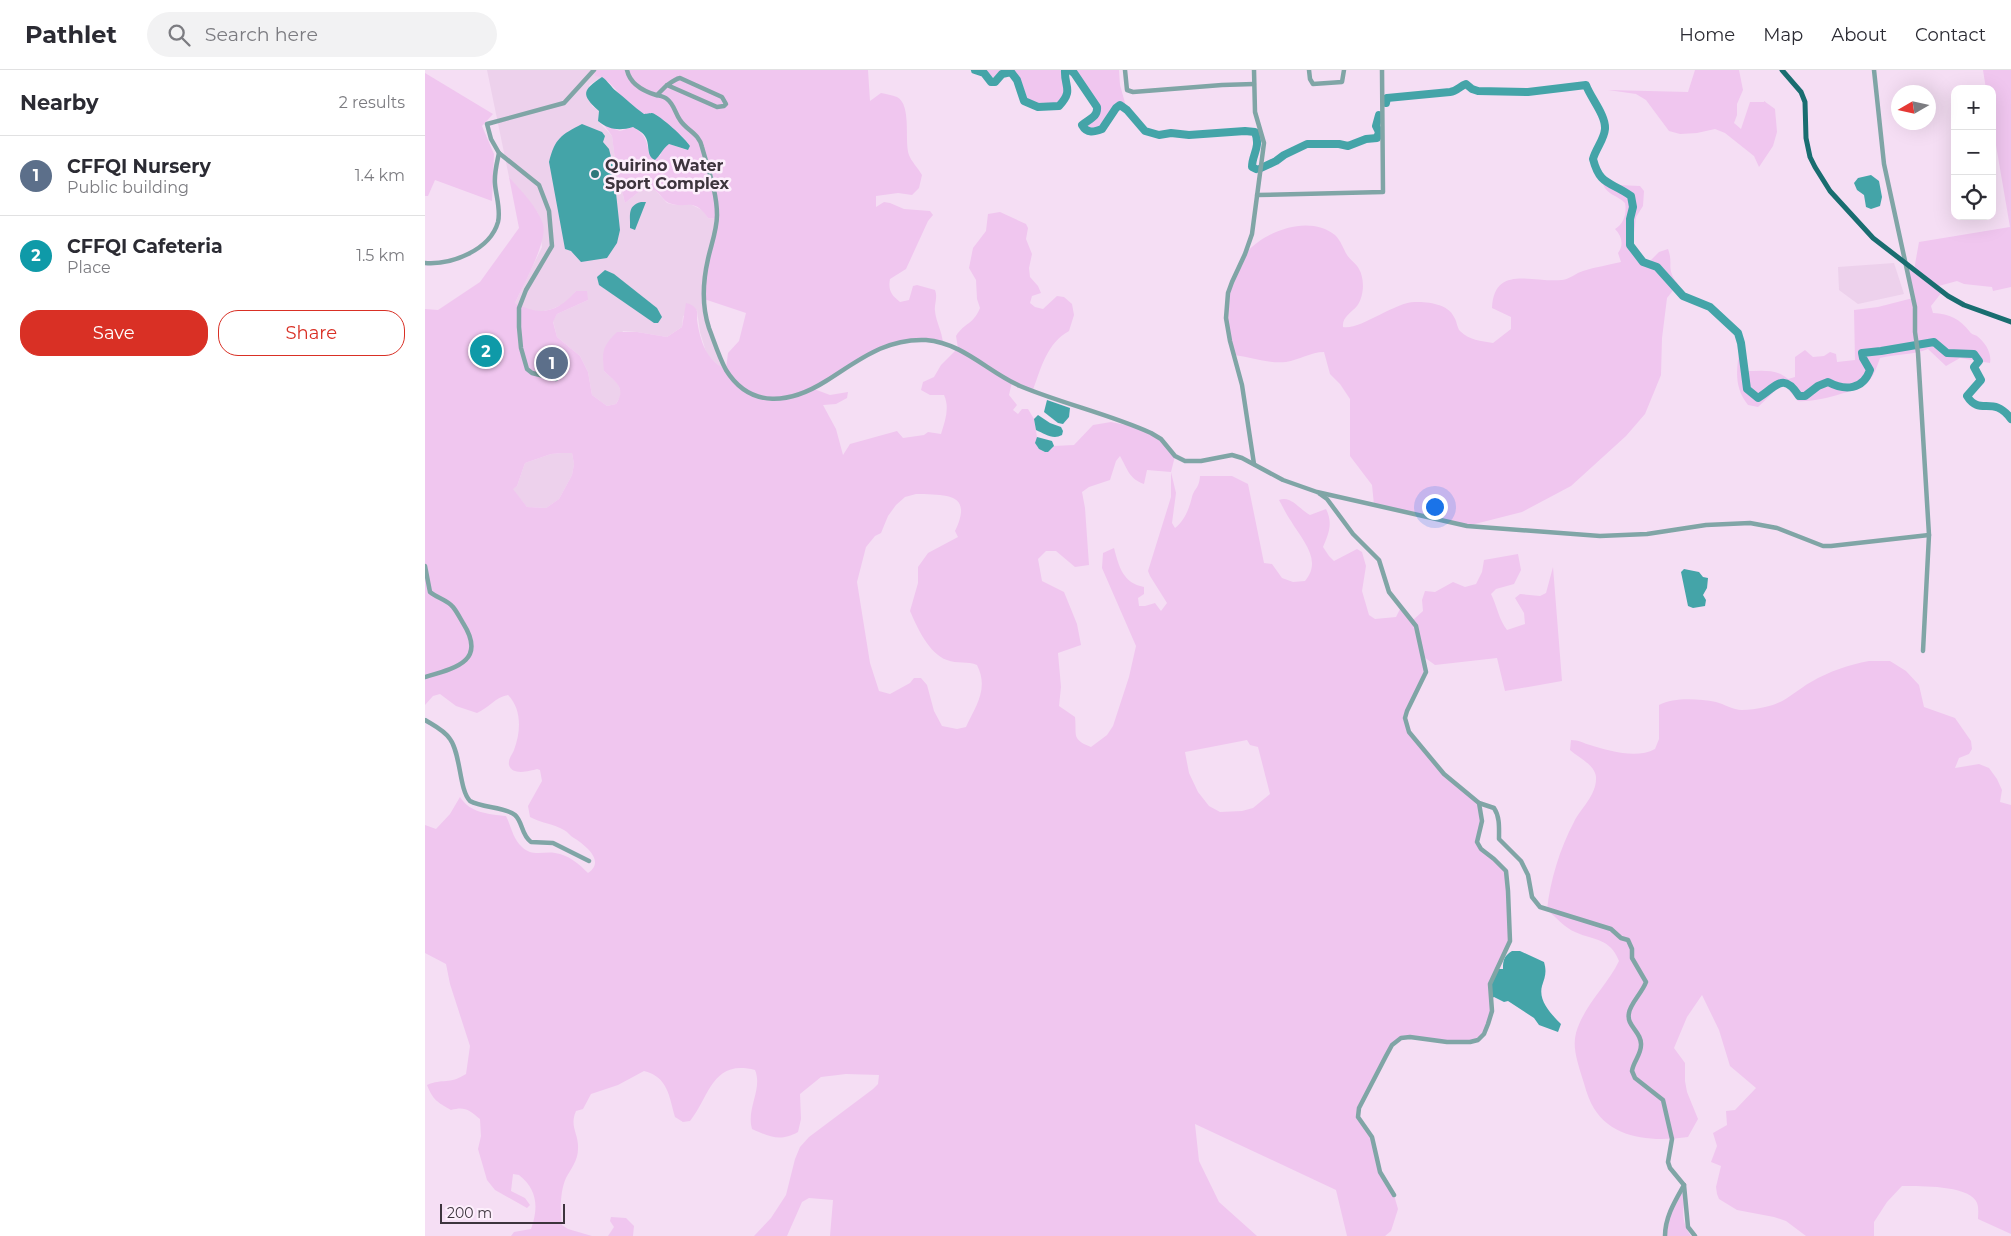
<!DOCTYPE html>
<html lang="en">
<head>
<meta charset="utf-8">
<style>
  :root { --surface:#fff; --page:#f2f2f3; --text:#2b2b33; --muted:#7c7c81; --line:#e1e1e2; --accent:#d93025 }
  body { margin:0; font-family:Montserrat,sans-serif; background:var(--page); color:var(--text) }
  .controls { position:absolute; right:15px; top:15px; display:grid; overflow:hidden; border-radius:10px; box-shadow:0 5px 20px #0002 }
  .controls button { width:45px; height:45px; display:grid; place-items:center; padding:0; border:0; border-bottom:1px solid var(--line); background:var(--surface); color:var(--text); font:25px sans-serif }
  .compass { position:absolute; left:1466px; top:15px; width:45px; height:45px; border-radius:50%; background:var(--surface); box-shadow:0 5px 20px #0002; rotate:261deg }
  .scale { position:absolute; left:15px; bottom:12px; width:125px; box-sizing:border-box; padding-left:5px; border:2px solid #3d343d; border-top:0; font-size:14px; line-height:18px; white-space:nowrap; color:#3d343d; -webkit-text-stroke:4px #fdeffc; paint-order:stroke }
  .you { position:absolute; left:1009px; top:436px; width:18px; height:18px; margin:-12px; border:4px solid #fff; border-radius:50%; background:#1a73e8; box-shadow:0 0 0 8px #1a73e833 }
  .badge { display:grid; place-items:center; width:32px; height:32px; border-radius:50%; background:var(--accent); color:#fff; font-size:16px; font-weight:700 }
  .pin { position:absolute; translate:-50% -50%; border:2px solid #fff; box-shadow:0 1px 5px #0006 }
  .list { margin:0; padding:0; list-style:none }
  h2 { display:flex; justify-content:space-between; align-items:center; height:65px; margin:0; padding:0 20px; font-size:21px }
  h2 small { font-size:16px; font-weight:400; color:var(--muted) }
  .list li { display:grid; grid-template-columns:32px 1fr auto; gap:15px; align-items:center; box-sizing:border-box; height:80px; padding:0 20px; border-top:1px solid var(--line) }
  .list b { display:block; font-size:19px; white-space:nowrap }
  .list p { margin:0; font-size:16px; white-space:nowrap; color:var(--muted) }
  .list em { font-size:16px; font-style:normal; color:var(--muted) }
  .actions { display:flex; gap:10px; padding:15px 20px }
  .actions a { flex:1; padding:11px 0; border:1px solid var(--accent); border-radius:20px; text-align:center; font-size:18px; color:var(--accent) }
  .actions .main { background:var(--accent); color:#fff }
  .icon { flex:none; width:28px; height:28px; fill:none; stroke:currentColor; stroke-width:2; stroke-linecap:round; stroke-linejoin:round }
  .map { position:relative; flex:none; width:1586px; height:1166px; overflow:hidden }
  header { display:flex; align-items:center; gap:30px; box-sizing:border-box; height:70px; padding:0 25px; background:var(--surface); border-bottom:1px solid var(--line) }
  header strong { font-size:24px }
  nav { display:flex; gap:28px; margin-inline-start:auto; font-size:18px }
  .search { width:350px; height:45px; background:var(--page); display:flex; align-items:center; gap:12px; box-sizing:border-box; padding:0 18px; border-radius:28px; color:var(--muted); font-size:19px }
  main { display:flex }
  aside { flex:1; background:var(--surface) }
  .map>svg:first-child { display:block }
  .built { fill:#edd1ec }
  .green { fill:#f0c6ef; fill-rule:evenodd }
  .water { fill:#44a4a8 }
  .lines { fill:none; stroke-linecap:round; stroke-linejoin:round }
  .river { stroke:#44a4a8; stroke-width:8 }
  .minor { stroke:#80a5a6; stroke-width:4.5 }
  .major { stroke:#196d70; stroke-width:5 }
  .poi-dot { fill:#2e787b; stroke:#fdeffc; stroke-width:2 }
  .labels { text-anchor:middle; stroke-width:5; stroke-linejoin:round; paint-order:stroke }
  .poi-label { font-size:16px; font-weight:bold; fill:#3d343d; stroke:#fdeffc; text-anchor:start }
</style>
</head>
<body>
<header>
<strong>Pathlet</strong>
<div class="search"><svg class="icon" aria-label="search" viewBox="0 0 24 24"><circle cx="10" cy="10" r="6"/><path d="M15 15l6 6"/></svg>Search here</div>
<nav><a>Home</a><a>Map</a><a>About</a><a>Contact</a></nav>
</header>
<main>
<aside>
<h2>Nearby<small>2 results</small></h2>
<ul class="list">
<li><span class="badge" style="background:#5c6f8a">1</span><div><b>CFFQI Nursery</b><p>Public building</p></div><em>1.4 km</em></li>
<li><span class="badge" style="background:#0f9aa8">2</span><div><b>CFFQI Cafeteria</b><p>Place</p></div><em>1.5 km</em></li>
</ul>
<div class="actions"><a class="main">Save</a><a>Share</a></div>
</aside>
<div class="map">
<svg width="1586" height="1166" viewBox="0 0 1586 1166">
  <rect width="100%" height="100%" fill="#f5def4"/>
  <!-- built -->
  <g class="built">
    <path d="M62,0H169L177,7L164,15L167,36L174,41L173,51L187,66L191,98L200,133L215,121L230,120L242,133L250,135L265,134L279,141L283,148L292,149L279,229L283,255L301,299L294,296L282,285L275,262L272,240L258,246L257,257L242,267L212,262L198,261L179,301L193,314L196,322L195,327L191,334L182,336L167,325L163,302L155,286L132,267L128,251L132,244L163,230L151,221L141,233L127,239L114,242L104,241L90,233L117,177L113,143L84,107Z"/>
    <path d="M1469,193L1479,224L1433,234L1414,220L1413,197Z"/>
    <path d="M137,383H147L149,394L147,405L134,429L121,438L102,437L87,419L92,416L100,393L126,384Z"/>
  </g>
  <!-- green -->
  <g class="green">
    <path d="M169,0H443L445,31L456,23C461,24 467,25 472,27C487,35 479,71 484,85C486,91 493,98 497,105L494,118L487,125L473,123L451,126V137L459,132L465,133L479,139L505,141L508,145L503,151L481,199L465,209C463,220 466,225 475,232L484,230L488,216L492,215L510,220C513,228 509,234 510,241C511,252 517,261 518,273L499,270L457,277L389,319L405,325L423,322L422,328L411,334L398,335L411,359L418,385L425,374L472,361L478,368L499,365L503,362L516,364C520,351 525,338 519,325H505L496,320L498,312L509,307L516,295L533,278L531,266C540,252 548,255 555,238L552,229L551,210L544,198L548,178L561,161L563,144L575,142L601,154L603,158L601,169L607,184L604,198L605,207L613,216L616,223L607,226L605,233L610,237L618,239L632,226L639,227L647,234L649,245L644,261C622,273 616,298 608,320L587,312L584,325L592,335L588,340L593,344L597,339H603L609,349L612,367L611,375L614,379L620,382L627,379L629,376L649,375L668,355L686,352L716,358L736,369L750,386L746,402L751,423L747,453L750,458C760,450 764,439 767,427C770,417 774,419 775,406H807L823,414L839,493L847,494L857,508L868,512L880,511C898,490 877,470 866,451C861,444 858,437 854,430C866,425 874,439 885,445L901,439C908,453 904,463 898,477L904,486L909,491L932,479L937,482L941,496L937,521L944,545L950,549L971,547L975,539L988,550L998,541L997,530L1000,521L1010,522L1028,512L1040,517L1051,514L1057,502L1059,490L1093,484L1096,500L1089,514L1071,519L1066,524C1072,536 1074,550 1082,560L1100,554L1099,543L1090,528L1095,524L1115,526L1121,523L1128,497L1137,611L1080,621L1072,588L1010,595L999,587L1001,602L982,641V655L1009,695L1054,733L1057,743L1052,772L1081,801L1085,871L1065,914L1067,941L1059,964L1045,972L976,968L967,975L934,1038L933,1047L947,1067L953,1095L969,1125L973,1139L966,1161L960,1166H922L911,1120L770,1054L774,1091L794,1132L832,1166H405L408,1130L384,1128L377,1132L362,1166H329L346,1148L361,1125L370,1089L375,1077L384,1067L448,1019L453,1014L454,1005L421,1004L396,1007L375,1024L376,1049L373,1062C355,1072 345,1067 327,1059C321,1039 338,1019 330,1000C287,989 285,1026 265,1051L258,1052L250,1047C244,1026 243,1007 219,1001L193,1015L166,1024L158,1039L151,1041C144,1057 154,1063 153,1079C153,1090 146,1099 141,1108C135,1121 135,1141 137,1155L143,1159L167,1166H86L89,1162L106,1159C114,1137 112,1119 94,1105L88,1104L86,1121L100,1128L105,1135L102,1138L70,1120L62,1110L53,1079L56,1066L55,1049C44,1040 40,1036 26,1040C12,1032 8,1030 2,1015C18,1008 24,1015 41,1004L45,976L25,914L21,894L0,883V755L11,759L25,744L35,727C45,743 63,744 81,746C86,756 88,769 97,777C107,787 119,781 130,783C144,785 154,794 163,803C181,791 160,775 149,768C145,766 143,762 139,760C129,754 116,753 105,747L103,736L117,711L115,700L112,699C105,701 87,706 84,695C83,689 87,685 89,680C96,662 97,639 83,625C70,627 64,638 52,643L31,636L15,624L8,626L0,635V239L13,240L55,212L94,158L84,107C96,121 112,136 118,154C123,171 98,216 90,233C116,247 133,242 151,221H162L163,230L132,244L128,252L132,267L155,286L163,302L167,325L182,336L191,334C202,317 190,312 179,301C177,281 177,277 192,262H212L242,267L257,257L261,233C265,234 268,235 271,239C273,242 272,246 272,250C275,270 281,291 301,299L303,283L314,271L321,243L279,229L280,203L292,149L283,148C268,126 261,140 244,133C239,131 235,124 230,120L215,121L200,133L191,98L187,66L179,55L195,61L208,57C220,64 222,70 224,84L235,86L238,78L244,74L262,80L265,76C260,67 252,64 245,57C243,55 242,53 240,51C236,48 227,47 222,45C215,43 208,37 202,32C192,23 185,8 170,6ZM137,383H147L149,394L147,405L134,429L121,438L102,437L88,419L92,416L100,393L126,384ZM695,386C702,398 704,409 719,414L722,400L746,402V427L723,501L725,506L742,533L736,541L730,533L720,536H714L713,528L719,524V517C698,513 694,497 689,478L678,483L677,498L711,576L704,607L688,656L682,665L666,677C646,669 652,666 650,647L634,636L636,617L633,583L656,575L652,554L639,522L617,511L613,489L621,481H631L650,497L664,495L660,438L657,422L664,417L685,410L691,391ZM491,424C520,425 549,422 530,461L533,467L503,483L493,497V513L485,541C492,557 504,584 522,590C532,594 543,591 552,595C564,619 551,635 541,657L532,659L517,656L509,641L502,615L496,608H489L485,613L465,624L454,621L445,593L432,512L441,477L450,466L456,463L463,446L471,435L480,427ZM822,670L825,675L833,677L845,724L828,738L817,741L795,742L784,736L773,722L764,703L760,682Z"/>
    <path d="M550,0H640C639,17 649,20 634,36L613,37L599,31L592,9L586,2L577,4L570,12H566L559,3Z"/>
    <path d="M645,0H694L695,15L702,40L695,35L691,38L677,59C669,62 662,64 657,55C661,51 670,48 672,43C675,35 652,5 645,0Z"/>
    <path d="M1270,0H1314L1318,20L1312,34V45L1309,53L1316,59L1325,32H1339V31L1350,39L1352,62L1348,76L1334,97L1329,86L1300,63L1290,59L1272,63L1255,64L1244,61L1221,30L1211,24L1183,20L1263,22Z"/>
    <path d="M1558,0H1586V217L1568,221L1567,217L1539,214L1532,211L1510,217L1517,222L1506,236L1508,243C1525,244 1535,249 1545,262C1546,264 1550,265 1552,266C1560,272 1567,283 1565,293L1535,288L1521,296L1503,279C1488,285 1471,284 1455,288C1452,296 1449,307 1442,313C1429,322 1388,333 1373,331L1359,314L1356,315L1333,337L1323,335C1309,318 1311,299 1315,278L1320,301C1336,301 1351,298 1363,309L1370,307V287L1380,280L1388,287L1399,286L1405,282L1411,284L1412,292L1430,290L1429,240L1453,237L1488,228L1482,195L1489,200L1494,172L1585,157L1567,52V19H1561Z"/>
    <path d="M0,3L68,44L57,56L69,84L67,131L10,110L3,126H0Z"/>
    <path d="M1184,109L1193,115L1215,116L1219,121L1218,136L1211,147L1209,163V175L1215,188L1225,191L1234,182L1243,179C1249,195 1240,198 1253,214L1242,228L1237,268L1236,305L1220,344L1201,366L1146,416L1097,442L1042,456L949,435L947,415L925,386V329L915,314L905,304L899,282C886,282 874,290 861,292C843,294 826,287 809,285C804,267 798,240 804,221C807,214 810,207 813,200C815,195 817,187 821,183C840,161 884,144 910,165C916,171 918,178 922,185C925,190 932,194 934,199C940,209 939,227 932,236C926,243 917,247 918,257C934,261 971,231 991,232C1004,232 1023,234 1029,247C1032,251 1032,258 1035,261C1044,270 1056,271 1068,273L1086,259V247L1067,238C1069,194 1108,213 1137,210C1145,209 1151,203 1158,201C1170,197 1184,195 1196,192L1193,183C1199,175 1197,166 1190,159C1199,154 1202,143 1200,133C1192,125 1182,125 1178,114Z"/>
    <path d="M1444,591H1465L1481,601L1494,615L1499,637L1530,648L1546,671L1547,679L1544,684L1534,688L1530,698L1554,694L1564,698L1572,709L1577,720L1575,732L1586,735V1164L1553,1149C1553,1145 1554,1138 1552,1133C1546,1115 1493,1116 1477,1116L1462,1132L1449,1152V1166H1381L1361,1151L1349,1147L1312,1140L1294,1129L1292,1124L1291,1117L1296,1096L1286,1092L1292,1076L1288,1063L1302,1055L1301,1041L1310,1040L1331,1018L1305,996L1294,960L1277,925L1262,947L1249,978L1260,993V1011L1262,1022L1273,1049L1263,1067C1228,1072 1184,1070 1166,1033C1162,1025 1160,1016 1157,1007C1153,993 1147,978 1151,963C1159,935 1182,916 1194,891C1185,868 1170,871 1150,862C1140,858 1131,847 1122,840C1125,811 1135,778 1149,752C1156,738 1172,725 1171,707C1170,695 1154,688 1145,680L1146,670C1154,670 1158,673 1165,675C1184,681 1212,689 1230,679L1234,669V635C1250,627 1273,629 1291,632C1299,634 1308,640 1317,640C1324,640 1332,639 1340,637C1359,634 1370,621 1386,612C1405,601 1423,595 1444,591Z"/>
    <path d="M1259,1115C1262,1136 1252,1145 1266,1166H1240V1157Z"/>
    <path d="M186,1147L201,1148L209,1156L208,1166H183L189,1157L185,1151Z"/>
  </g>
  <!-- water -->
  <g class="water">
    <path d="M177,7C183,11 186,17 191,21C200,28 209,37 219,44C220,44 226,43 227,43C235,45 261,69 265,76L263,80L244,74C237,79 236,85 230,90C221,86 225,76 221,68C219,63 213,60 208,57C195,61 184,60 173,51L174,41C155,24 158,20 177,7Z"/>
    <path d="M157,54L177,62L180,66L178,72L184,79L188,95L195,160L192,173L182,188L156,192L146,181L140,179L124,92C130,68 136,65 157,54Z"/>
    <path d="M1446,105L1454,111L1457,127L1455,136L1446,139L1441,137L1439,125L1432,120L1429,113L1433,108Z"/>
    <path d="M216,132H221L210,160L205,158C206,147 201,136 216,132Z"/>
    <path d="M180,200L189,204L232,238L237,247L233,253H229L174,215L172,207Z"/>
    <path d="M622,330L645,338L644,347L638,354L633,353L619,342Z"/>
    <path d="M613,345L625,353L636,357L638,361L637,365C628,370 620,364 611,360L609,349Z"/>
    <path d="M612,367L627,371L629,376L623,382H620L614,379L610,373Z"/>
    <path d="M1259,499L1274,502L1278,507L1283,508L1282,518L1278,525L1281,530L1280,536L1268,538L1263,536L1256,502Z"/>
    <path d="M1087,881H1095L1119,892C1122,902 1120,907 1117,916C1113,931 1126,944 1136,954L1133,962L1114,955L1109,948L1083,931L1079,932L1069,927L1065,929V914L1072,899H1078C1078,890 1079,886 1087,881Z"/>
  </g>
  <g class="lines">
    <!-- river -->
    <g class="river">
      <path d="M550,0L559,3L566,12H570L577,4L586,2L592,10L599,31L613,37L634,36C649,20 639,17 640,0"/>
      <path d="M645,0L649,3L672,37C673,47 664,49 657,55C662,64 669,62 677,59L691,38L695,35L702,40L720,61L734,65L746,63L764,65L820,61L830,62C836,78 827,84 827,97L831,99"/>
      <path d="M961,33L962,28L1025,22C1032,21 1035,16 1041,14L1047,19L1053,21L1103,22L1161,15C1165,27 1181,45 1180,59C1179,70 1171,78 1168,89C1175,116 1185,111 1206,126L1208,137L1205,149V175L1218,192L1232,197L1258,226L1285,237L1313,263L1316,273L1322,319L1333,328C1351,317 1358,301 1374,326H1380L1393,316L1403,312C1420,321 1438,320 1445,300L1438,288L1437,283L1456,281L1509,272L1522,283L1549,284L1554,291L1549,297L1556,310L1542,326C1555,347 1568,324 1586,349"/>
      <path d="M836,98L851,91L859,85L882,74H914L923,76L941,69L952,68L954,62L951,56L954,45"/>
    </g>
    <!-- minor -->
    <g class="minor">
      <path d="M202,0C205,14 218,21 231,25C235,26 239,26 242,29C249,34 250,43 255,50C262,61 274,63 277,77C283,99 292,122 292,145C292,160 286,175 283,189C278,211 277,237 284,258C289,271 294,287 301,300C326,340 366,333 401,311C433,291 460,268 501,270C538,273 563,302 595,316C638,334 684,344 726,363L736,369L750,386L760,391H776L807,385L817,388L858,410L892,422L1042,456L1175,466L1222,464L1281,455L1325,453L1352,458L1398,476H1406L1504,465"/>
      <path d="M700,0L702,20L708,22L797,15L829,14"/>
      <path d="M829,0L830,42L839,73L827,164L820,184L807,212L803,223L801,248L805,271L817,315L829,394"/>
      <path d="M884,0L885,9L888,14L917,12L919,0"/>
      <path d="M1449,0L1459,94L1490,237V262L1493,283L1504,465L1498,581"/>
      <path d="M232,25L241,16C245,13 250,9 255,8L297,27L301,34L299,36L292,37L242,15"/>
      <path d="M74,83L114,115L124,141L127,176L101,220L94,238V257L96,278L102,299L107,303L131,309"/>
      <path d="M832,125L958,122L957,0"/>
      <path d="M0,193C27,195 65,180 73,152C76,140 71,126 70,114C69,103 72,93 74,83L66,69L62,54L139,33L169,0"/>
      <path d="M895,424L902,429L928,464L954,490L964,522L991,556L1001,602L982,641L980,648L984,662L1019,704L1054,733L1069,738C1075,747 1074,758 1074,769L1096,791L1103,805L1107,827L1115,837L1186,859L1196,868L1203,870L1207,879V888L1221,912C1217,923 1205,934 1204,943C1201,956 1217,962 1216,975C1216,985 1208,992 1207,1001L1210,1008L1238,1030L1247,1069L1243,1092L1245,1098L1259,1115L1263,1157L1270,1166"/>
      <path d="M0,496L5,522C12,528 22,530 28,537C32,542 35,548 38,553C62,591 31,598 0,607"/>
      <path d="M0,650C8,655 19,660 25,669C36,684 34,720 45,731C57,738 81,737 90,745C98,752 96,765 106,772L128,773L164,791"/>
      <path d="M969,1125L955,1102L947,1067L933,1047L934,1038L961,986L967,975L976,968L985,967L1022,972H1045L1053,970L1059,964L1063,954L1067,941L1065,914L1085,871L1083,821L1081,801L1069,789L1056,779L1052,772L1057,751L1054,733"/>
      <path d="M1240,1166C1240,1147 1250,1131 1259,1115"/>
    </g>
    <!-- major -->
    <path class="major" d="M1357,0L1376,22L1380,32L1381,68L1385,87L1390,97L1405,121L1448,168L1523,226L1539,235L1586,252"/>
  </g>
  <!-- markers -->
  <circle class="poi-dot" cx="170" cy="104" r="5"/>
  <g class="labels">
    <!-- poi labels -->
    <g class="poi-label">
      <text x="180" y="101">Quirino Water<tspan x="180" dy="18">Sport Complex</tspan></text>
    </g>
  </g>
</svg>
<div class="controls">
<button>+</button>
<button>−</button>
<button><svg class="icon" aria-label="locate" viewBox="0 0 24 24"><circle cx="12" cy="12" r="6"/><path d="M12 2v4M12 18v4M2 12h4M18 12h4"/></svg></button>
</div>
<svg class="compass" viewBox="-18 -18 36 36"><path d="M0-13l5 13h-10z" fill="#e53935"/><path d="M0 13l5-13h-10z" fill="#7c7c81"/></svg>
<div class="scale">200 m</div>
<div class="you"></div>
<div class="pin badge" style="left:127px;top:293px;background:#5c6f8a">1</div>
<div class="pin badge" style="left:61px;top:281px;background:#0f9aa8">2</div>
</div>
</main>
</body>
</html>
